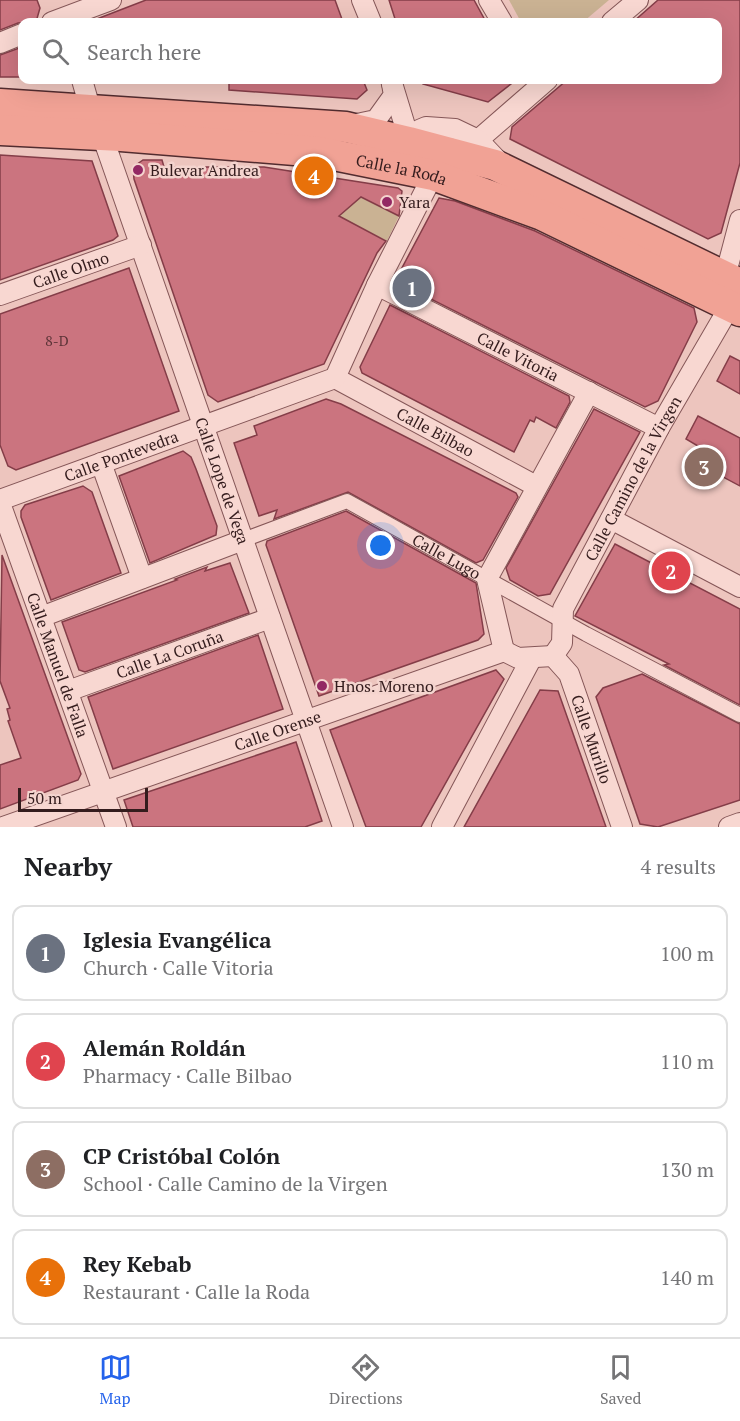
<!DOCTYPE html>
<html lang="en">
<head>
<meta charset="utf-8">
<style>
  :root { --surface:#fff; --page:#f2f2f2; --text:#202124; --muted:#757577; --line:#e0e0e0; --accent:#2563eb }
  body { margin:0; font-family:"PT Serif",serif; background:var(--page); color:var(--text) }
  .scale { position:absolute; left:18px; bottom:15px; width:130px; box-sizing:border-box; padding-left:6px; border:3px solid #341c1d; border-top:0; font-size:16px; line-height:21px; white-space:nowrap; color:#341c1d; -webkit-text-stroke:4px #f4d4ce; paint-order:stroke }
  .you { position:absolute; left:381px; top:546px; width:21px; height:21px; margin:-15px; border:4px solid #fff; border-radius:50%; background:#1a73e8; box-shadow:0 0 0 9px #1a73e833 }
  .badge { display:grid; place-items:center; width:39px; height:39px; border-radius:50%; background:var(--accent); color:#fff; font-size:20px; font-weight:700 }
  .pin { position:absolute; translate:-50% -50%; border:3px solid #fff; box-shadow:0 2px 6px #0006 }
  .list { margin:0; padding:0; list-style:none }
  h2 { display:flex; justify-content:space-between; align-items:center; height:78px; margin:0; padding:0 24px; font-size:26px }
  h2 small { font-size:20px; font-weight:400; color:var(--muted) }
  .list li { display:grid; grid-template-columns:39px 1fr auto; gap:18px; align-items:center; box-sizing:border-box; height:96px; margin:0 12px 12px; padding:0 12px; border:2px solid var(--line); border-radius:12px }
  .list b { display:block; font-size:22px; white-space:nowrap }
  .list p { margin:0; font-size:20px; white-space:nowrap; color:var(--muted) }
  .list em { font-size:20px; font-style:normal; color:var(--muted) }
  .icon { flex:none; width:33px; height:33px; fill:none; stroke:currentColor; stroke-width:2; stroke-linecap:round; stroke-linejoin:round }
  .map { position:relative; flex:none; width:740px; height:827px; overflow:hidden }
  .search { position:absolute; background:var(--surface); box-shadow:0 6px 24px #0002; left:18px; right:18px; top:18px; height:66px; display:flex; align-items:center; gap:15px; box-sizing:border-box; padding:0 21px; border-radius:12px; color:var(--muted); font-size:22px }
  .sheet { height:510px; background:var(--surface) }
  nav { display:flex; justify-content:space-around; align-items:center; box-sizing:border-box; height:84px; border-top:2px solid var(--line); background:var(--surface); font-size:16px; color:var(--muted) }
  nav a { display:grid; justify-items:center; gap:3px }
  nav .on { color:var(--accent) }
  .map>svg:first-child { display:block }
  .green { fill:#cab293 }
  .building { fill:#cb747f; stroke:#843d48; stroke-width:1.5 }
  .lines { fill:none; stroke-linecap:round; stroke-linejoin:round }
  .pedestrian-casing { stroke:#855758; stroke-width:16 }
  .minor-casing { stroke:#855758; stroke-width:22 }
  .primary-casing { stroke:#522c2f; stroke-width:33 }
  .pedestrian { stroke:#f8d7d1; stroke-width:14 }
  .minor { stroke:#f8d7d1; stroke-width:20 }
  .primary { stroke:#f1a295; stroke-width:30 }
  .poi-dot { fill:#932863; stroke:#f4d4ce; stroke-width:2 }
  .labels { text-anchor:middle; stroke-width:5; stroke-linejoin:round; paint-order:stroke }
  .number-label { font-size:14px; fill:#5a3236 }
  .poi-label { font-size:16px; fill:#341c1d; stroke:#f4d4ce; text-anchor:start }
  .street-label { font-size:16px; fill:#341c1d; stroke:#f4d4ce }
</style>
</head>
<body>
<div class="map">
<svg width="740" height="827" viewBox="0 0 740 827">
  <rect width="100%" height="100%" fill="#edc5be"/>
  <!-- green -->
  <g class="green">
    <path d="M509,0H609L583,22H521Z"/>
    <path d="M360,197L399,216L387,241L339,216Z"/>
  </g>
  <!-- building -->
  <g class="building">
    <path d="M0,0H37L40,8L36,22L18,23L0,30Z"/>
    <path d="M146,0H335L343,22H89Z"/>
    <path d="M389,0H474L486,22H396Z"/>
    <path d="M658,0H740V163L721,233L708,239L510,139L512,127L567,80H717V22H633Z"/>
    <path d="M22,47V77H0V55Z"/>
    <path d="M229,80H363L367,90L357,99L229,90Z"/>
    <path d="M424,80H516L488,102L423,84Z"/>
    <path d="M0,155L92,161L118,236L113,240L0,280Z"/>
    <path d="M143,160H162L164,167H264L398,188L402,191L399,216L361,197L339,216L386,241L377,253L324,364L218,402L208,395L134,179L133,167Z"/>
    <path d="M439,198L455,201L535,231L694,308L697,322L658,401L645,407L395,281Z"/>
    <path d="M129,268L179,411L16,470L8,466L0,445V314Z"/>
    <path d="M390,305L569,396L570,402L556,428L536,417L534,422L530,420L514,452L362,373L360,367Z"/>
    <path d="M730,356L740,361V394L717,381Z"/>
    <path d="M326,399L341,404L516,493L518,497L483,560L476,563L348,492L274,519L277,510L259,516L234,443L257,435L254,426Z"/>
    <path d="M594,409L640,432L550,594L538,596L510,580L506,568Z"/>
    <path d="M698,416L740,438V486L691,460L698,446L686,439Z"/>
    <path d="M183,451L191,457L196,469L217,526L216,535L150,563L119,476Z"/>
    <path d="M83,486L92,492L121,573L51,600L21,517V511L25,505Z"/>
    <path d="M346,511L476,583L484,634L478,640L319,696L266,545L267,541Z"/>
    <path d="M615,544L740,609V705L664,665L669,664L575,616Z"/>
    <path d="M2,555L81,774L78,780L0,809V765L21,758L8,721L10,720L7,709L10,708L0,681Z"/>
    <path d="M230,563L249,613L85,672L79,670L62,622L177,580L175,579L207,567L205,571Z"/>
    <path d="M258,635L283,709L113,769L88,697Z"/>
    <path d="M496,670L504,679L421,827H366L330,730Z"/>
    <path d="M642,674L740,724V800L658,827L640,824L596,697L603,688Z"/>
    <path d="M540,690L558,691L606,827H464Z"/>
    <path d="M296,742L322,821L305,827H133L124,800Z"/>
  </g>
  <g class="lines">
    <defs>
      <g id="pedestrian">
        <path id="s1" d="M243,540L347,501L586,634L740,715"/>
      </g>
      <g id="minor">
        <path d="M362,0L371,22"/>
        <path d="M489,0L502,22"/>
        <path d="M52,22L111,0"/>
        <path d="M612,22L638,0"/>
        <path d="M0,43L22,34"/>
        <path d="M82,80L90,108"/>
        <path d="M391,80L412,149"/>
        <path d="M352,125L376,120L394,95L392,84"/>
        <path id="s2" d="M102,135L343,827"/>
        <path d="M478,140L547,80"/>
        <path d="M409,142L419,130L426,127L455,129L478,140L502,165"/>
        <path d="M725,277L740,220"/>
        <path id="s3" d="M377,285L659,428"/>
        <path id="s4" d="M0,295L141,245"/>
        <path id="s5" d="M335,378L536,486"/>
        <path d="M101,463L142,578"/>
        <path id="s6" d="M0,500L335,378L377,285L433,175"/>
        <path id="s7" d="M0,503L116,827"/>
        <path d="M611,519L740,587"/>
        <path d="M41,617L243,540"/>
        <path d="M504,651L487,579L589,392"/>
        <path id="s8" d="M553,656L562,643L563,609L659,428L730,306"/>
        <path id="s9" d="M553,656L569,674L622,827"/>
        <path id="s10" d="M68,691L270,618"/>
        <path id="s11" d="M3,827L504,651L518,658L553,656"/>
        <path d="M442,827L531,659"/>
        <path d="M729,827L740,823"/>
      </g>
      <g id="primary">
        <path d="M0,104L346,127L409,142L495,165L740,284"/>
        <path id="s12" d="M0,130L121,136L319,152L433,175L542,215L740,311"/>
      </g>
    </defs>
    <!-- pedestrian casing -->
    <use href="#pedestrian" class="pedestrian-casing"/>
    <!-- minor casing -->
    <use href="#minor" class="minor-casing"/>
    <!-- primary casing -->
    <use href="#primary" class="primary-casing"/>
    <!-- pedestrian -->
    <use href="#pedestrian" class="pedestrian"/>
    <!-- minor -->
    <use href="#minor" class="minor"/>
    <!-- primary -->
    <use href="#primary" class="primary"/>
  </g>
  <!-- markers -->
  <g class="poi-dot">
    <circle cx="138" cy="170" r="6"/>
    <circle cx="387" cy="202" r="6"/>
    <circle cx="322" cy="686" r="6"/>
  </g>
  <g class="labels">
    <!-- number labels -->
    <g class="number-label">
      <text x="57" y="346">8-D</text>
    </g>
    <!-- poi labels -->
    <g class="poi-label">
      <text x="150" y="176">Bulevar Andrea</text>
      <text x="399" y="208">Yara</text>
      <text x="334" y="692">Hnos. Moreno</text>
    </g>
    <!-- street labels -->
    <g class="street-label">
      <text dy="6" stroke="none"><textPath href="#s12" startOffset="404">Calle la Roda</textPath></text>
      <text dy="6" stroke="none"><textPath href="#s4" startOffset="75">Calle Olmo</textPath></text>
      <text dy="6" stroke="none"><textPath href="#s3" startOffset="158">Calle Vitoria</textPath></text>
      <text dy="6" stroke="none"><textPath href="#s5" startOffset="114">Calle Bilbao</textPath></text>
      <text dy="6" stroke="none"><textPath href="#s6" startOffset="129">Calle Pontevedra</textPath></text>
      <text dy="6" stroke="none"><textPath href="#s8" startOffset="198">Calle Camino de la Virgen</textPath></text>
      <text dy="6" stroke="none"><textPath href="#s2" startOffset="366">Calle Lope de Vega</textPath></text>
      <text dy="6" stroke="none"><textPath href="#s1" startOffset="225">Calle Lugo</textPath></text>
      <text dy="6" stroke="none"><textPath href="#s10" startOffset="108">Calle La Coruña</textPath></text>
      <text dy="6" stroke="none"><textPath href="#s7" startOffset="172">Calle Manuel de Falla</textPath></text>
      <text dy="6" stroke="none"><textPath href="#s11" startOffset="291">Calle Orense</textPath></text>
      <text dy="6" stroke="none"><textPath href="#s9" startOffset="93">Calle Murillo</textPath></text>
    </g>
  </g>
</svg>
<div class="scale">50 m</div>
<div class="you"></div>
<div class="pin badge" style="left:412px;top:288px;background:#6b7280">1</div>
<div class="pin badge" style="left:671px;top:571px;background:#e0444e">2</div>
<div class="pin badge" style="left:704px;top:467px;background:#8d6e63">3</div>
<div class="pin badge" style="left:314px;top:176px;background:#e8710a">4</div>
<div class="search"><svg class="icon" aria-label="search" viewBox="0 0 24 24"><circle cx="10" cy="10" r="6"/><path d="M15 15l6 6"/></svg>Search here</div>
</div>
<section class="sheet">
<h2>Nearby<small>4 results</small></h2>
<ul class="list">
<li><span class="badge" style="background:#6b7280">1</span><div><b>Iglesia Evangélica</b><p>Church · Calle Vitoria</p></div><em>100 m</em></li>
<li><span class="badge" style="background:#e0444e">2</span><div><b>Alemán Roldán</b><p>Pharmacy · Calle Bilbao</p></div><em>110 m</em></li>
<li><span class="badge" style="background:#8d6e63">3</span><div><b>CP Cristóbal Colón</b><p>School · Calle Camino de la Virgen</p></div><em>130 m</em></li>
<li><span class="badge" style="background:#e8710a">4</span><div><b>Rey Kebab</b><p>Restaurant · Calle la Roda</p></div><em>140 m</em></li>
</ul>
</section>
<nav>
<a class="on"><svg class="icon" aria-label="map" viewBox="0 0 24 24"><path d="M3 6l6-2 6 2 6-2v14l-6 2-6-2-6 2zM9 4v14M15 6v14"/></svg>Map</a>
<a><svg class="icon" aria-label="directions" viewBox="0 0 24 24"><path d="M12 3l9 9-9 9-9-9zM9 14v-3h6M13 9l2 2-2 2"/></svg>Directions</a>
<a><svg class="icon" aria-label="saved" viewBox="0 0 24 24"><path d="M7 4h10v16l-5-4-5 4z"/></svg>Saved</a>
</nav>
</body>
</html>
